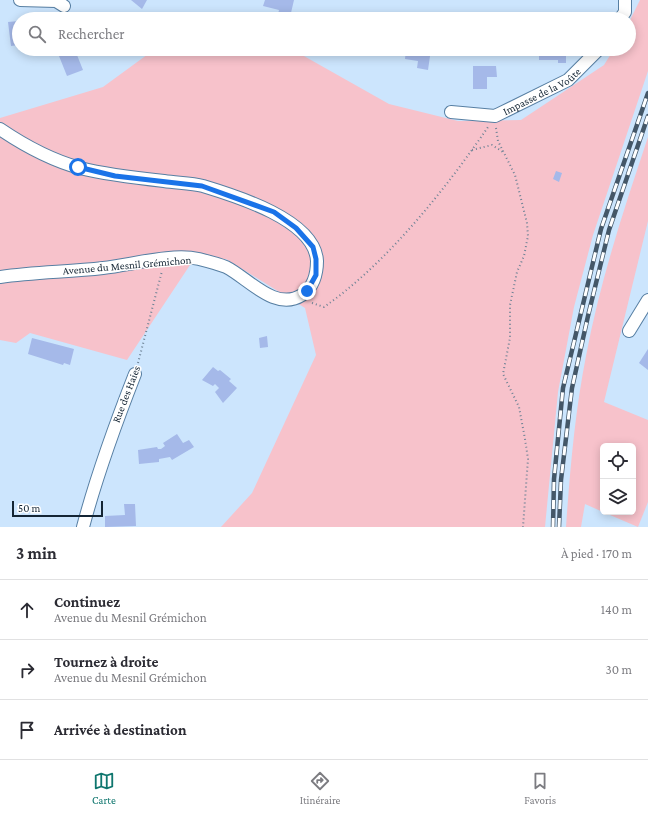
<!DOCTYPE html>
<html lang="fr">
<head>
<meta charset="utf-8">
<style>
  :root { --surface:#fff; --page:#f2f2f3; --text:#2b2b33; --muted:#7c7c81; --line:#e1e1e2; --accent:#0f766e }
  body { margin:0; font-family:"Crimson Pro",serif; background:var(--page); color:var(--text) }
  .controls { position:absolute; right:12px; bottom:12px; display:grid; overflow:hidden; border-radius:6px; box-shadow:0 2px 10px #0003 }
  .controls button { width:36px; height:36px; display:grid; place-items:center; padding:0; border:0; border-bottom:1px solid var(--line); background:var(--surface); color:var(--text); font:20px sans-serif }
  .scale { position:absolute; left:12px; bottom:10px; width:91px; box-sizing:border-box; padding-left:4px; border:2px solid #142534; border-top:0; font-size:11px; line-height:14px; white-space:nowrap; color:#142534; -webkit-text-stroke:3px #fff; paint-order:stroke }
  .stop { position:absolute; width:12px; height:12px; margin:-9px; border:3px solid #1a73e8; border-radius:50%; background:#fff }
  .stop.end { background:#1a73e8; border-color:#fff; box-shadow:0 1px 4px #0008 }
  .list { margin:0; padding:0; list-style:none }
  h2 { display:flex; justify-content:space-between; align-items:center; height:52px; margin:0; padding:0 16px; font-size:17px }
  h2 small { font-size:13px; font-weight:400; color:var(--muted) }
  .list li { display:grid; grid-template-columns:26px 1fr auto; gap:12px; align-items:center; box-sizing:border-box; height:60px; padding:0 16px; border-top:1px solid var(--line) }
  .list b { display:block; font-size:15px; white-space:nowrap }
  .list p { margin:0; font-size:13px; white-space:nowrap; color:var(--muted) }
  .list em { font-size:13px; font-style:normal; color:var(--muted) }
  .icon { flex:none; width:22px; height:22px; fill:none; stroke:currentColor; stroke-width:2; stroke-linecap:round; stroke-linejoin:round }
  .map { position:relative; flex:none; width:648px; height:527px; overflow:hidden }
  .search { position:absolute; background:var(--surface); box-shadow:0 2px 10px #0003; left:12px; right:12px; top:12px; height:44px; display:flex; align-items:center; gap:10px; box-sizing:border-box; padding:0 14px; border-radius:22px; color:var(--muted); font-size:15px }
  .sheet { height:232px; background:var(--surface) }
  nav { display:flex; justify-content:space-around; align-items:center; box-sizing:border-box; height:56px; border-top:1px solid var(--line); background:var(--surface); font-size:11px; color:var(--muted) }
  nav a { display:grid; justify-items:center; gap:2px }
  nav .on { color:var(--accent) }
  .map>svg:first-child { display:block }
  .green { fill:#f7c2cb }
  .building { fill:#a5b9e9 }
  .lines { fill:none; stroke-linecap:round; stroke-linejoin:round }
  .minor-casing { stroke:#577fa3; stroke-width:14 }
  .path { stroke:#6d8295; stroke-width:2; stroke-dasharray:1 3; stroke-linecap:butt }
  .minor { stroke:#fff; stroke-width:12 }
  .rail-casing { stroke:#445768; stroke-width:4.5 }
  .rail { stroke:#fff; stroke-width:3; stroke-dasharray:9; stroke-linecap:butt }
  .route { stroke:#1a73e8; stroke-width:5 }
  .labels { text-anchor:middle; stroke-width:3; stroke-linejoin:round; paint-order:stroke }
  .street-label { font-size:11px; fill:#142534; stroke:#fff }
</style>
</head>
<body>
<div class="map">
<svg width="648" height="527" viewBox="0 0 648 527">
  <rect width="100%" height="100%" fill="#cce5fd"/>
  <!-- green -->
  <g class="green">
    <path d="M640,0H648V71L593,235L574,307L558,392L545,527H221L252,493L316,355L305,308L226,259L190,265L127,360L30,333L16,343L0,340V118L103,87L155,49H284L295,51L389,104L458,121L521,120L604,65L614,49H629V22Z"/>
    <path d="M648,137V221L604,402L648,420V502L638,527L603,512H633V446H603V512L585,504L581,527H566C570,470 575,412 586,356C600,281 624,209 648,137Z"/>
  </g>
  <!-- building -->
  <g class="building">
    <path d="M131,0H147L142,9Z"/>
    <path d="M265,0H294L290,17L278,14L279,10L263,6Z"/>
    <path d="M349,13L361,19H346Z"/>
    <path d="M19,21V45L11,46L8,22Z"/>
    <path d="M406,49H431L428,70L417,68L418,61L405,59Z"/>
    <path d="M539,49H566V63H558V60H539Z"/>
    <path d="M75,50L83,70L67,76L59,56Z"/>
    <path d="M473,66H496L497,77H487V89H473Z"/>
    <path d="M556,171L562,173L559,182L553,179Z"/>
    <path d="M267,336L268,347L260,348L259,338Z"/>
    <path d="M32,338L74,349L70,365L64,363L63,365L28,354Z"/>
    <path d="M648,349V370L639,363Z"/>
    <path d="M213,367L218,371L220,370L231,379L229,381L237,388L223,403L215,392L219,388L215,384L213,386L202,380Z"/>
    <path d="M177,434L183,443L189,440L194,447L172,460L170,457L159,459V462L139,464L138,450L157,447L158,449H161L165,446L163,443Z"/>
    <path d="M124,504H135L136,526L105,527V516L125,515Z"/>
  </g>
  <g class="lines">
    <defs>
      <g id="minor">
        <path d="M20,0L56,1L64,6"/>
        <path d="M620,19L625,12V0"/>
        <path id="s1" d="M451,112L495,116L568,80L599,49"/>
        <path d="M0,129C25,146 51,160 80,168C108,175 136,178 164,181C177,183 191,183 203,186C236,196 315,220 317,261C317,274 313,288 302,295C275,312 248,278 226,267C218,264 207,261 199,259C171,253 131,265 103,268C69,272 34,272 0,277"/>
        <path d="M629,331L648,300"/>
        <path d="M83,527C97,474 115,425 135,374"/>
      </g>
    </defs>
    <!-- minor casing -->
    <use href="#minor" class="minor-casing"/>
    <!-- path -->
    <g class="path">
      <path d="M496,128L498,141L515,175L527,223L528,236L524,256L517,272L510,305V338L503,374L519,407L525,439L528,459L523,527"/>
      <path d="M472,150L492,145L503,152"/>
      <path d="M312,303L324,307C386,264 445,190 488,127"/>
      <path d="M138,363L162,271"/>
    </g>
    <!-- minor -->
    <use href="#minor" class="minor"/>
    <defs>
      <g id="rail">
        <path d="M553,527L554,479L563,388L601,229L648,93"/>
        <path d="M559,527L561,480L572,388L588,316L609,230L648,116"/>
      </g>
    </defs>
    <!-- rail casing -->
    <use href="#rail" class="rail-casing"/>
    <!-- rail -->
    <use href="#rail" class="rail"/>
  </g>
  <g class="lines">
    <!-- route -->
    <path class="route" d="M78,167L115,176L202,186L274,212L296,228L313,247L316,259V275L307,291"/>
  </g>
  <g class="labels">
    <!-- street labels -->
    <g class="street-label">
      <text dy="4" stroke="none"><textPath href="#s1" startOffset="97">Impasse de la Voûte</textPath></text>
      <text transform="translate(127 265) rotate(-5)" y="4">Avenue du Mesnil Grémichon</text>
      <text transform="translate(126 394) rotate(-69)" y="4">Rue des Haies</text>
    </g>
  </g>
</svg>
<div class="controls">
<button><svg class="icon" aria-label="locate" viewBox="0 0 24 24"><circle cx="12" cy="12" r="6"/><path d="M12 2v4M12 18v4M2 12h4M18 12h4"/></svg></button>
<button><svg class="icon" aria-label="layers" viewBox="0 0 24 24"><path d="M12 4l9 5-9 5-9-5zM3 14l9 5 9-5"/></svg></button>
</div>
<div class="scale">50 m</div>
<div class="stop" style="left:78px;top:167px"></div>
<div class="stop end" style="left:307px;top:291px"></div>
<div class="search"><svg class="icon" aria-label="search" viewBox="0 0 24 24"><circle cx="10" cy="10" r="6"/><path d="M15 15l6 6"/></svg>Rechercher</div>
</div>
<section class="sheet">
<h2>3 min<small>À pied · 170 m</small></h2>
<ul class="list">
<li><svg class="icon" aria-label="ahead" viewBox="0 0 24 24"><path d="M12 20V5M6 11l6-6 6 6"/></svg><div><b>Continuez</b><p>Avenue du Mesnil Grémichon</p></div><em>140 m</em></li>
<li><svg class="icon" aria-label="right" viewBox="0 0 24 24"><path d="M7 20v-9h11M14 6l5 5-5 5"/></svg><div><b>Tournez à droite</b><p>Avenue du Mesnil Grémichon</p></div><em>30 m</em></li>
<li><svg class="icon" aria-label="arrive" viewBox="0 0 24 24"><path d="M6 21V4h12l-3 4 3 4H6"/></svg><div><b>Arrivée à destination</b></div></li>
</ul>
</section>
<nav>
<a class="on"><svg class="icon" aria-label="map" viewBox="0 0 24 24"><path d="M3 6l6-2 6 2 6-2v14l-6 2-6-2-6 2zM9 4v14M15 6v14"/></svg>Carte</a>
<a><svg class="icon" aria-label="directions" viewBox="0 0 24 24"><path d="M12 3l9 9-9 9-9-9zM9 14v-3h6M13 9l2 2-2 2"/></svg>Itinéraire</a>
<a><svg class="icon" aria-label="saved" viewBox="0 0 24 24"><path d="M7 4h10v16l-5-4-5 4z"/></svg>Favoris</a>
</nav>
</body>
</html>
